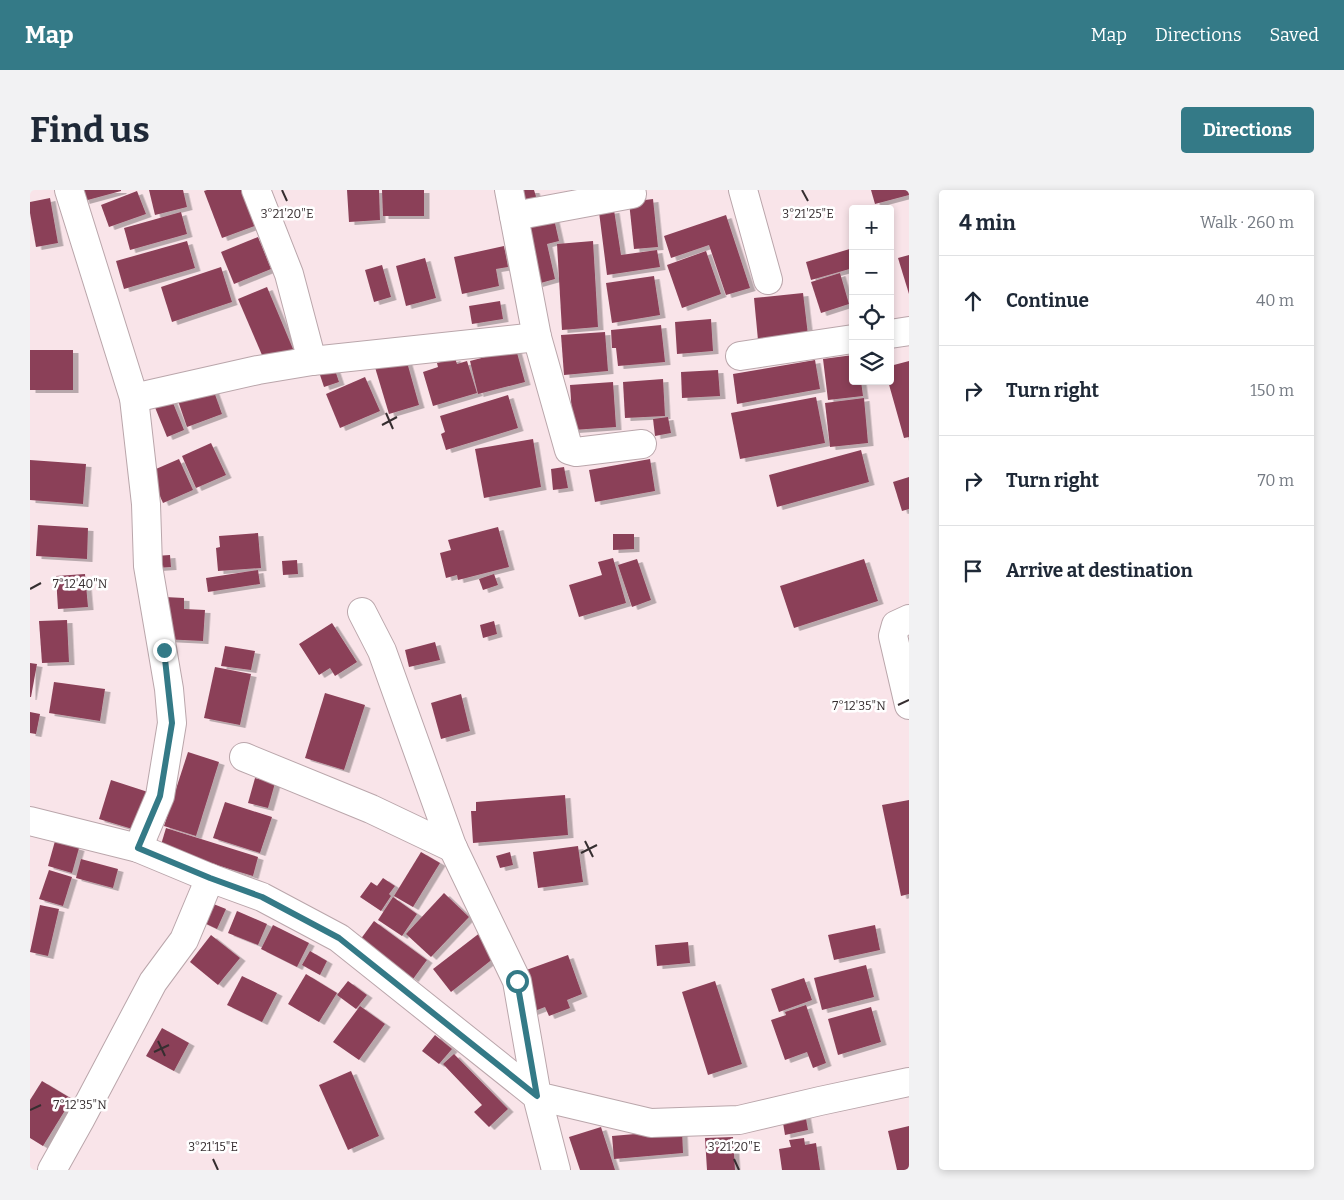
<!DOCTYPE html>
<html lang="en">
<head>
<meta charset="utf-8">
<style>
  :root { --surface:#fff; --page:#f2f2f3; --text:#1f2937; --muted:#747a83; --line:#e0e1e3; --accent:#347a87 }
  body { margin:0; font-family:Bitter,serif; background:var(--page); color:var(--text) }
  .controls { position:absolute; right:15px; top:15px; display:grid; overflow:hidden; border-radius:5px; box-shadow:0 2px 8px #0003 }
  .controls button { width:45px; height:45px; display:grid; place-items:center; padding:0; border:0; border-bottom:1px solid var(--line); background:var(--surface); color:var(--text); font:25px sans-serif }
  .stop { position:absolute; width:15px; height:15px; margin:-11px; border:4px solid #347a87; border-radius:50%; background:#fff }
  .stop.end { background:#347a87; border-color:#fff; box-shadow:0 1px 5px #0008 }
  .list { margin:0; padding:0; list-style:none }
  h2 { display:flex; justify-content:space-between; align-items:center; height:65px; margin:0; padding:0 20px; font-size:21px }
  h2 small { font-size:16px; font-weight:400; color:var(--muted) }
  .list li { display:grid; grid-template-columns:32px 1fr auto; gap:15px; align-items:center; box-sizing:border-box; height:90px; padding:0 20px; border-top:1px solid var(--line) }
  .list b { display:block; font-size:19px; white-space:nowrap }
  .list em { font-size:16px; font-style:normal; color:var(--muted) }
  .icon { flex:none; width:28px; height:28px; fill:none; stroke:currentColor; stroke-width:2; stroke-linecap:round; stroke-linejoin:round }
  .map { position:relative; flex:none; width:879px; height:980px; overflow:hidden; border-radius:5px }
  header { display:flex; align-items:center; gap:30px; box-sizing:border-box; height:70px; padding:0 25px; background:var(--accent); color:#fff }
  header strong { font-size:24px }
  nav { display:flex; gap:28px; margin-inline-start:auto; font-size:18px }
  .intro { display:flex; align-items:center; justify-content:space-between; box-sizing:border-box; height:120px; padding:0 30px }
  h1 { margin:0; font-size:35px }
  .button { padding:12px 22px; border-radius:5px; background:var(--accent); color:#fff; font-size:18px; font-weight:700 }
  main { display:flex; gap:30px; padding:0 30px }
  aside { flex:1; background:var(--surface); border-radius:5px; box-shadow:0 2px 8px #0003 }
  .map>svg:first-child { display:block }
  .building { fill:#8b4058; filter:url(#shadow) }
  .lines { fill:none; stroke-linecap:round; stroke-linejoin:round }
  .minor-casing { stroke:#baa6ab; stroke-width:30 }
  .minor { stroke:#fff; stroke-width:28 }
  .route { stroke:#347a87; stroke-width:6 }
  .ticks { fill:none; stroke:#362e30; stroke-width:2 }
  .ticks-label { font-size:12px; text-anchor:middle; fill:#362e30; stroke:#fff; stroke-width:5; stroke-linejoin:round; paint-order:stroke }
</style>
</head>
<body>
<header>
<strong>Map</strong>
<nav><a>Map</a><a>Directions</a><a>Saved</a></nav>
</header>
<div class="intro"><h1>Find us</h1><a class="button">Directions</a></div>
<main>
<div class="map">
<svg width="879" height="980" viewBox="0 0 879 980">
  <defs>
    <filter id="shadow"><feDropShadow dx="5.5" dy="3" stdDeviation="0" flood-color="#0004"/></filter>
  </defs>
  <rect width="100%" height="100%" fill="#f9e4e9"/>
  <!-- building -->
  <g class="building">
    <path d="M51,0H91V1L54,11Z"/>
    <path d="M119,0H153L157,17L125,25Z"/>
    <path d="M177,0H217L230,34L192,48L174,1Z"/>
    <path d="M317,0H349L350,30L319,32Z"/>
    <path d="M352,0H394V26H353Z"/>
    <path d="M486,0H504L508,13L491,19Z"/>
    <path d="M841,0H879V5L845,14Z"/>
    <path d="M107,1L116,24L79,37L71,15Z"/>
    <path d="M20,8L28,53L6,57L0,23V12Z"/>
    <path d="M623,9L628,57L604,59L599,12Z"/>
    <path d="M584,20L591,65L627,60L630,77L577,85L569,22Z"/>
    <path d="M151,22L157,44L100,60L94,38Z"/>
    <path d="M696,25L720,98L696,105L679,55L641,68L634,46Z"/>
    <path d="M524,29L529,51L517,54L525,89L507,94L494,36Z"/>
    <path d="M228,47L241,79L204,94L191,62Z"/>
    <path d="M157,51L165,78L94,99L86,71Z"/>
    <path d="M563,51L568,137L532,140L527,54Z"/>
    <path d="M474,56L478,77L466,79L469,96L432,104L424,67Z"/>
    <path d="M823,58V78L781,90L776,72Z"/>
    <path d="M676,61L691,104L652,118L637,75Z"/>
    <path d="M879,65V104L868,68Z"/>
    <path d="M395,68L406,108L376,116L366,76Z"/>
    <path d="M352,75L361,107L344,112L335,80Z"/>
    <path d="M191,77L202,112L142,132L131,97Z"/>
    <path d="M810,83L819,114L791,123L781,92Z"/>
    <path d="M624,86L630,125L582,133L576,93Z"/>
    <path d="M237,97L263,159L235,172L208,109Z"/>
    <path d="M773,103L778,145L728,150L724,108Z"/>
    <path d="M470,111L473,129L442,134L439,116Z"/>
    <path d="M681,129L683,161L647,164L645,132Z"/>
    <path d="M631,135L635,172L588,176L586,158H582L581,140Z"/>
    <path d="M575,142L578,181L534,185L531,145Z"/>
    <path d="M486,159L495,192L448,204L440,171Z"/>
    <rect x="0" y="160" width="43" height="40"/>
    <path d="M375,165L389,215L359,224L344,174Z"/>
    <path d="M823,165V191H831L833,206L798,210L793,169Z"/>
    <path d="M425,168L427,174L437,171L447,203L403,216L393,182L408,177L407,173Z"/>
    <path d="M785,170L790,199L707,214L703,184Z"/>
    <path d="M879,171V247L874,248L858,191H860V176Z"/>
    <path d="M304,177L309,192L294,197L289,182Z"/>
    <path d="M688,180L690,206L652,208L651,182Z"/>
    <path d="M335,187L350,221L310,238L296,204Z"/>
    <path d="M633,189L635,226L595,228L593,192Z"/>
    <path d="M583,192L586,237L543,240L540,195Z"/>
    <path d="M182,196L192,224L157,237L147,208Z"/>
    <path d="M478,205L488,238L416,260L411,244L415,242L410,226Z"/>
    <path d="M786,207L795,253L710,269L701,223Z"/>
    <path d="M141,208L154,240L137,247L124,215Z"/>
    <path d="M834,208L838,253L800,257L795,213Z"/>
    <path d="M638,227L641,243L625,246L623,229Z"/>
    <path d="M503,249L511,297L454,308L445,259Z"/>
    <path d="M181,253L196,285L166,298L152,266Z"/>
    <path d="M831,260L839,292L747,317L739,285Z"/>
    <path d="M149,269L163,300L133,313L119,282Z"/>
    <path d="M620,269L625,301L565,312L559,280Z"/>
    <path d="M0,270L56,274L53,314L0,310Z"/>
    <path d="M534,277L538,298L523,300L521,279Z"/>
    <path d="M879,287V319L872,321L863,292Z"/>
    <path d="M8,335L58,338L57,369L6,366Z"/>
    <path d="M468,337L479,377L428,390L427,385L416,388L410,363L421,360L418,350Z"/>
    <path d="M228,343L231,378L188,381L186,358L190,357L189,346Z"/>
    <path d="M583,344H604V359L583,360Z"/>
    <path d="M140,365L141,377L126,378L125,366Z"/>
    <path d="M583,368L596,413L549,427L539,395L572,385L568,372Z"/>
    <path d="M607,369L621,410L602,417L588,375Z"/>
    <path d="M834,369L848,411L764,438L750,396Z"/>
    <path d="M267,370L268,384L253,385L252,371Z"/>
    <path d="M228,380L230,394L178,402L176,388Z"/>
    <path d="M55,384L58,417L28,419L26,386Z"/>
    <path d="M464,384L468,395L453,400L449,389Z"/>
    <path d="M135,407L154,408V419L175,420L173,451L133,449Z"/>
    <path d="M37,430L39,472L12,473L9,431Z"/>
    <path d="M464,431L467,444L453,448L450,435Z"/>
    <path d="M302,433L327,472L305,486L300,478L289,485L269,454Z"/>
    <path d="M405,452L410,470L379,477L375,460Z"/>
    <path d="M195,456L225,461L221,480L191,476Z"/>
    <path d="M0,473L7,474L1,507H0Z"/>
    <path d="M185,477L221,484L210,535L174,528Z"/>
    <path d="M24,492L75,499L70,531L19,523Z"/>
    <path d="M295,503L335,515L314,580L275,568Z"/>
    <path d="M431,504L440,541L411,549L401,513Z"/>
    <path d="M0,522L10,524L6,544L0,543Z"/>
    <path d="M158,562L189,572L166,646L134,636Z"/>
    <path d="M225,588L245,593L238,618L218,613Z"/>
    <path d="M81,590L121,603L109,641L69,629Z"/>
    <path d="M535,605L538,645L443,653L441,621H446V612Z"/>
    <path d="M879,610V704L871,706L852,615Z"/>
    <path d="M195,612L242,627L230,663L183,648Z"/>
    <path d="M136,638L228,667L223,686L130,658Z"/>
    <path d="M25,651L49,658L42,683L18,676Z"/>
    <path d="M548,656L553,692L508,698L503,662Z"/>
    <path d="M391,662L410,673L383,717L364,706Z"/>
    <path d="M480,662L483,675L470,678L466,666Z"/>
    <path d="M51,669L88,679L83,698L46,688Z"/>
    <path d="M19,680L42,687L33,716L9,709Z"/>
    <path d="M353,688L365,696L359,704L361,706L351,721L330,707L341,692L347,696Z"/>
    <path d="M414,703L439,727L401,767L376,744Z"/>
    <path d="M363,707L387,724L372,746L348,730Z"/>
    <path d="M176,711L196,719L187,739L168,730Z"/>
    <path d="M10,715L29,719L18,766L0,762Z"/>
    <path d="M207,721L237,734L228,755L198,743Z"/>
    <path d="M344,731L397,770L383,789L330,750Z"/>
    <path d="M243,735L279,753L267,777L231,759Z"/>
    <path d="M845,735L850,760L804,770L798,745Z"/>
    <path d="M451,742L469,764L421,802L403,779Z"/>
    <path d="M181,745L210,768L188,795L160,772Z"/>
    <path d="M658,752L660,773L627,776L625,755Z"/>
    <path d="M280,761L297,771L290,785L272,775Z"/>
    <path d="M538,765L552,804L537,810L540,818L519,826L515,817L502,822L488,783Z"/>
    <path d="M836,775L844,807L792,820L784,788Z"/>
    <path d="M276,784L307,803L289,832L258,814Z"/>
    <path d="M212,786L247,803L232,832L197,815Z"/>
    <path d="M774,788L782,810L749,822L741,799Z"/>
    <path d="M318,791L337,805L326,819L307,805Z"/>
    <path d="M685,791L712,874L678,885L652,802Z"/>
    <path d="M776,815L796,873L783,878L777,862L755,870L741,830L756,825L755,822Z"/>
    <path d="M330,816L355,834L329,870L303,852Z"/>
    <path d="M841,817L851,852L808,865L798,829Z"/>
    <path d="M132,838L159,853L144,881L116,866Z"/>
    <path d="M405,845L422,859L409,874L392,861Z"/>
    <path d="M424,864L478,919L459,937L444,922L452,915L413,874Z"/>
    <path d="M321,881L349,946L318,960L289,895Z"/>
    <path d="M12,891L42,909L13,956L0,948V910Z"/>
    <path d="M775,923L778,940L755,945L752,927Z"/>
    <path d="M879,936V980H867L858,941Z"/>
    <path d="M571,937L585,980H550L539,947Z"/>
    <path d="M652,940L653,963L584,969L582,946Z"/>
    <path d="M703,947L705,980H677L675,948Z"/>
    <path d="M774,948L775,955L786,953L790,980H752L749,959L761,957L759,950Z"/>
  </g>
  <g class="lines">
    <defs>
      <g id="minor">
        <path d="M39,0L104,208L116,314L118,376L139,499L142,533L130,606L108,658"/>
        <path d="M226,0L259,84L282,171"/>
        <path d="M479,0L507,147L539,260L546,262L612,254"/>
        <path d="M713,0L738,90"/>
        <path d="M484,26L602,4"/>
        <path d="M860,144L879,141"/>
        <path d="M710,166L823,149"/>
        <path d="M104,208L228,180L282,171L507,147"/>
        <path d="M332,422L352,461L422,656L487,791L507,906L621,933L709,930L790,911L879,892"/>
        <path d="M879,429L866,435L863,446L879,515"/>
        <path d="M214,567L341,619L423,658"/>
        <path d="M0,631L108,658L180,688L232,707L309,748L507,906L526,980"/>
        <path d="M22,980L50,930L123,792L154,750L180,688"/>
      </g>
    </defs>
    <!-- minor casing -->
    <use href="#minor" class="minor-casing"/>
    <!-- minor -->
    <use href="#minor" class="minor"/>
  </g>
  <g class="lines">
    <!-- route -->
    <path class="route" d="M134,460L142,533L130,606L108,658L180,688L232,707L309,748L507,906L487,791"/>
  </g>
  <!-- ticks -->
  <path class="ticks" d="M252,0L257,11M772,0L778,11M356,223L363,239M352,235L367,227M0,399L11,393M868,515L879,510M555,651L563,667M551,663L567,655M128,851L135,866M124,862L139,855M0,920L11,915M183,969L188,980M704,969L709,980"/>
  <g class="ticks-label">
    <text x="257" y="28">3°21'20"E</text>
    <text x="778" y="28">3°21'25"E</text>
    <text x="50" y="398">7°12'40"N</text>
    <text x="829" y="520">7°12'35"N</text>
    <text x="50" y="919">7°12'35"N</text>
    <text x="183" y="961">3°21'15"E</text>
    <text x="704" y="961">3°21'20"E</text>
  </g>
</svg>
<div class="controls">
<button>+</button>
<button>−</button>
<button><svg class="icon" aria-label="locate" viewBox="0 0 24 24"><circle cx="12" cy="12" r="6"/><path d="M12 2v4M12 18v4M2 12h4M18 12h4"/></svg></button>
<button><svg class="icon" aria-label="layers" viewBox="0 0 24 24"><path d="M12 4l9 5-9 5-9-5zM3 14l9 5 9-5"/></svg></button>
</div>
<div class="stop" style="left:487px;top:791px"></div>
<div class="stop end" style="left:134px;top:460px"></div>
</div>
<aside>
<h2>4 min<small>Walk · 260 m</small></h2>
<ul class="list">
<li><svg class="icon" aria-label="ahead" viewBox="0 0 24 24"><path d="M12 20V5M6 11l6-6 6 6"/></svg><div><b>Continue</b></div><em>40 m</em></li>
<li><svg class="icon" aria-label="right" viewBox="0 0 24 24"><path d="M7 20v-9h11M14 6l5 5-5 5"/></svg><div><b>Turn right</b></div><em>150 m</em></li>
<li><svg class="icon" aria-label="right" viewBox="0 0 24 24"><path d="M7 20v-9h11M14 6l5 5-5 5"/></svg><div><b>Turn right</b></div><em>70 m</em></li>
<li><svg class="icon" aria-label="arrive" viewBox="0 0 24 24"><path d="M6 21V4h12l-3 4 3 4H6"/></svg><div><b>Arrive at destination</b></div></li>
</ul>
</aside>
</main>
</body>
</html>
